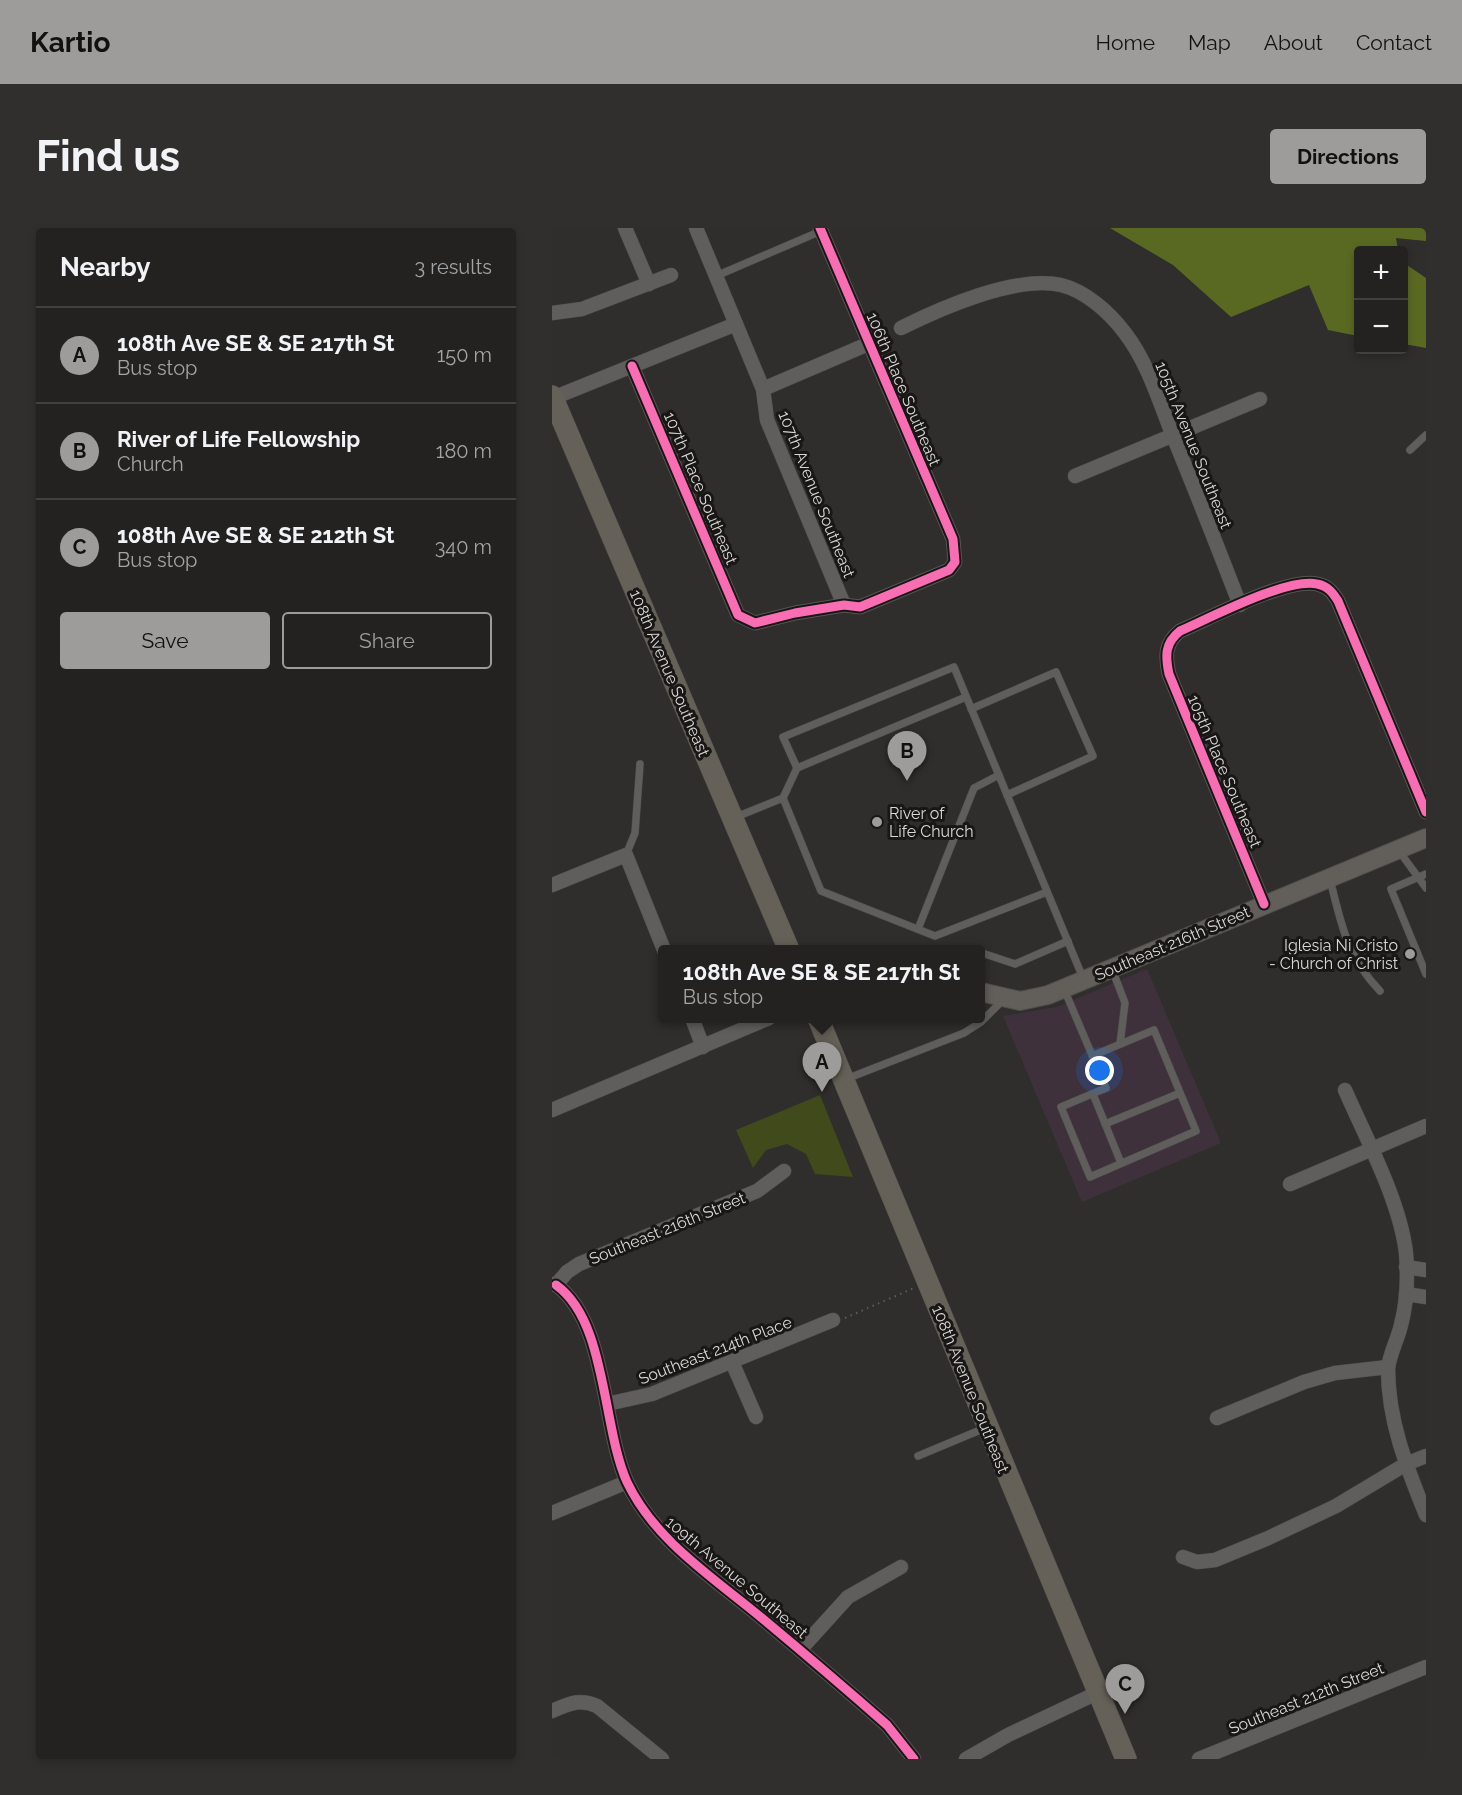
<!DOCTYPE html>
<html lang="en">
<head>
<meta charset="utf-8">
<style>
  :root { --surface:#242221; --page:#302f2e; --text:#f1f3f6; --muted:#a3a4a5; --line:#413f3f; --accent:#9e9c9a }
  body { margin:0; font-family:Raleway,sans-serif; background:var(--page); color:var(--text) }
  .controls { position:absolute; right:18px; top:18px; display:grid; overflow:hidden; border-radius:6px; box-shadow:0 3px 9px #0003 }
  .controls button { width:54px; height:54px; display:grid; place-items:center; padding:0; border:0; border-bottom:2px solid var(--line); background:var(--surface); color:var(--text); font:30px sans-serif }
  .you { position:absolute; left:548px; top:843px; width:21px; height:21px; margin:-15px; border:4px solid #fff; border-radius:50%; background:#1a73e8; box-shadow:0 0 0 9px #1a73e833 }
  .badge { display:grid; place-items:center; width:39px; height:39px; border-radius:50%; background:var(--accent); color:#111; font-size:20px; font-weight:700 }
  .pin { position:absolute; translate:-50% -50px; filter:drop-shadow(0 2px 3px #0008) }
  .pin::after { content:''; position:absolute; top:32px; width:21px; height:18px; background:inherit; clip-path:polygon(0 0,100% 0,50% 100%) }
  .popup { position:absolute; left:106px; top:717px; width:327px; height:78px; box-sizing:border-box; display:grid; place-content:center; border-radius:6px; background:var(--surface); filter:drop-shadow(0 2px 4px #0005); font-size:20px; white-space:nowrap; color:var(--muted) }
  .popup b { font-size:22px; color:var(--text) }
  .popup::after { content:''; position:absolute; left:50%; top:100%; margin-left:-12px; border:12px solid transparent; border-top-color:var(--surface) }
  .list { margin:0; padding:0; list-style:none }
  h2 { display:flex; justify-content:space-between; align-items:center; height:78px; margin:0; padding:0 24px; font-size:26px }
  h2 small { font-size:20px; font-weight:400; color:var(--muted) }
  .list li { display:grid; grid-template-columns:39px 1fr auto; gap:18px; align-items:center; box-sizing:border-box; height:96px; padding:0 24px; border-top:2px solid var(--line) }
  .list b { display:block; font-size:22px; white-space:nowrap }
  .list p { margin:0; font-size:20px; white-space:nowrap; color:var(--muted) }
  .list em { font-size:20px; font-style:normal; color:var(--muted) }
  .actions { display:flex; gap:12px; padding:18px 24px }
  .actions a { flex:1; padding:14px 0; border:2px solid var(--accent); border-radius:6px; text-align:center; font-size:21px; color:var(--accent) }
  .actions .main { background:var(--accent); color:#111 }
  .map { position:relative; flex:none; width:874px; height:1531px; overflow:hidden; border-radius:6px }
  header { display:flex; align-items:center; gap:36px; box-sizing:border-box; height:84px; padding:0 30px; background:var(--accent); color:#111 }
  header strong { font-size:28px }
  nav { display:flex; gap:33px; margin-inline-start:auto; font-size:21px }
  .intro { display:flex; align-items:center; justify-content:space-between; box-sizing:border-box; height:144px; padding:0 36px }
  h1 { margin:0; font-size:42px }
  .button { padding:15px 27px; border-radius:6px; background:var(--accent); color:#111; font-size:21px; font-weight:700 }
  main { display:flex; gap:36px; padding:0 36px }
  aside { flex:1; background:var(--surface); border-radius:6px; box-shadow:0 3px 9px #0003 }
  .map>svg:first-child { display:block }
  .commercial { fill:#3e313c }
  .green { fill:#404a1a }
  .forest { fill:#5a6922 }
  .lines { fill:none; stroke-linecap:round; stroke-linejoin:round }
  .lane-casing { stroke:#4e4d4b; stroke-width:8 }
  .street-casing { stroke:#4e4d4b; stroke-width:15 }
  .secondary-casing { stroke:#4e4d4b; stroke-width:20 }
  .primary-casing { stroke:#4e4d4b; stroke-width:22 }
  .path { stroke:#5e5d5c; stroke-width:2; stroke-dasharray:1.5 4.5; stroke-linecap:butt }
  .lane { stroke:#5f5e5c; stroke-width:7 }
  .street { stroke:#5f5e5c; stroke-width:14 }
  .secondary { stroke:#625e5a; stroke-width:18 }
  .primary { stroke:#666158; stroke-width:21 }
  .cycleway-casing { stroke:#181715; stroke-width:13 }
  .cycleway { stroke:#f96db3; stroke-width:9 }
  .poi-dot { fill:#9e9c9a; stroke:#181715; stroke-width:2 }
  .labels { text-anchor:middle; stroke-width:6; stroke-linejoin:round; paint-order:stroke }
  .street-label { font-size:16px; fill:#dad8d6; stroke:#181715 }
  .poi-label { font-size:16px; fill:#dad8d6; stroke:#181715; text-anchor:start }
</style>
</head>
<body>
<header>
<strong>Kartio</strong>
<nav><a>Home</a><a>Map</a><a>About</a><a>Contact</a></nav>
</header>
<div class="intro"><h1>Find us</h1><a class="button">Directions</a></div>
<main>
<aside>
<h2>Nearby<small>3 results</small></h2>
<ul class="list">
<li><span class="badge">A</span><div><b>108th Ave SE &amp; SE 217th St</b><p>Bus stop</p></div><em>150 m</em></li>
<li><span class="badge">B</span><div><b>River of Life Fellowship</b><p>Church</p></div><em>180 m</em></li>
<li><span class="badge">C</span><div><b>108th Ave SE &amp; SE 212th St</b><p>Bus stop</p></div><em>340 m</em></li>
</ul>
<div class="actions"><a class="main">Save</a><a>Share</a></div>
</aside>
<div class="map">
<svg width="874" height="1531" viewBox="0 0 874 1531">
  <rect width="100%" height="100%" fill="#302e2c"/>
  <!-- commercial -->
  <path class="commercial" d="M595,741L669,915L530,974L451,788L505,779Z"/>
  <!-- green -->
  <path class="green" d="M268,867L301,949L263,946L254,926L235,916L214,922L201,940L184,902Z"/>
  <!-- forest -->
  <g class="forest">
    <path d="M558,0H874V13L844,10L846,22H806V108L776,102L757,57L679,89L621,37Z"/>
    <path d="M852,35L874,50V120L852,116Z"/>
  </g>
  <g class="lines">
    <defs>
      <g id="lane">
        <path d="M164,48L269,3"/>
        <path d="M858,222L874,207"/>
        <path d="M419,481L504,444L541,528L455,567"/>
        <path d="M245,540L231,509L402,439L531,750"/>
        <path d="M231,570L269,663L383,708L495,664"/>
        <path d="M184,589L231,570L245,540L414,469"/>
        <path d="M847,623L874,660"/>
        <path d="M74,627L83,605L88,536"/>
        <path d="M874,646L839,661L874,746"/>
        <path d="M778,651C789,696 795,729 828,763"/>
        <path d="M366,701L422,560L447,547"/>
        <path d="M433,726L463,736L516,713"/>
        <path d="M560,741L573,775L568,816"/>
        <path d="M512,761L554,860L509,879L538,949L644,903L602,802L540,828"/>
        <path d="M294,851L412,805L429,794L452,771"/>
        <path d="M541,866L569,935"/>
        <path d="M553,896L628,865"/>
        <path d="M366,1228L433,1200"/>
      </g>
      <g id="street">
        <path d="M73,0L97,56"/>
        <path d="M144,0L211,161L215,192L292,377"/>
        <path d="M0,85L30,81L119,47"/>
        <path d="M349,100C389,80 464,47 509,57C534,63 558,85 573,105C596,135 607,173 621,208C644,264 666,320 688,377"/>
        <path d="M80,138L186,387L203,395L243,385L292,377L308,379L397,342L403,334L401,311L268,0"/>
        <path d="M211,161L316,116"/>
        <path d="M1,170L184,96"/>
        <path d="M523,248L708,171"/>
        <path d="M0,657L74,627L112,722"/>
        <path d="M712,676L617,446C613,427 613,415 628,403C658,390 736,349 765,356C776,358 781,365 786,373L874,584"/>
        <path d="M140,790L151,819"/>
        <path d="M793,862C814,910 848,973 854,1025C856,1049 855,1074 849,1097C846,1111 837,1127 836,1141C836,1193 855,1240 874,1287"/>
        <path d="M0,882L217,790"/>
        <path d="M738,956L874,898"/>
        <path d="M854,1039L874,1042"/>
        <path d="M0,1056L4,1057L15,1044L27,1036L205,963L232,943"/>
        <path d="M4,1057C55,1093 50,1199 75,1254C103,1313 162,1350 211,1391C253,1426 294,1461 335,1497L362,1531"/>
        <path d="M854,1066L874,1069"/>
        <path d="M180,1134L204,1189"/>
        <path d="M55,1176L100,1166L281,1092"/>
        <path d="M665,1190L752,1154L783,1145L836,1139"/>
        <path d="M0,1285L75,1254"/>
        <path d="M631,1329L645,1334L663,1332L714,1311L784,1278L854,1236L874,1228"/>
        <path d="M248,1422L296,1369L349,1339"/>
        <path d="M0,1483C17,1476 27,1470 45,1478L110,1531"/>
        <path d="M414,1531L456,1507L545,1465"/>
        <path d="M647,1531L874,1439"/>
      </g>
      <path id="secondary" d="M429,764L468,773L496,767L874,610"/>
      <g id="primary">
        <path d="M0,168L237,722"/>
        <path d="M266,790L574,1531"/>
      </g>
    </defs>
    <!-- lane casing -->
    <use href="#lane" class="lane-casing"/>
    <!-- street casing -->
    <use href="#street" class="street-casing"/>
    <!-- secondary casing -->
    <use href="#secondary" class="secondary-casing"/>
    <!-- primary casing -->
    <use href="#primary" class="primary-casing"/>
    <!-- path -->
    <path class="path" d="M293,1090L362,1060"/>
    <!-- lane -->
    <use href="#lane" class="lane"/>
    <!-- street -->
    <use href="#street" class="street"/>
    <!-- secondary -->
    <use href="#secondary" class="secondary"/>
    <!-- primary -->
    <use href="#primary" class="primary"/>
    <defs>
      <g id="cycleway">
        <path d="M80,138L186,387L203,395L243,385L292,377L308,379L397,342L403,334L401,311L268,0"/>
        <path d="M712,676L617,446C613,427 613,415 628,403C658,390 736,349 765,356C776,358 781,365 786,373L874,584"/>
        <path d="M4,1057C55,1093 50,1199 75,1254C103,1313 162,1350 211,1391C253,1426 294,1461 335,1497L362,1531"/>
      </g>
    </defs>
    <!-- cycleway casing -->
    <use href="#cycleway" class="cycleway-casing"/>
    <!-- cycleway -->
    <use href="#cycleway" class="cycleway"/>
  </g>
  <!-- markers -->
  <g class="poi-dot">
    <circle cx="325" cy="594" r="6"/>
    <circle cx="858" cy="726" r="6"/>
  </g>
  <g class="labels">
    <!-- street labels -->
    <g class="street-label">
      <text transform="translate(352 161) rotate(67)" y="6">106th Place Southeast</text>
      <text transform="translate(642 217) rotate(68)" y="6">105th Avenue Southeast</text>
      <text transform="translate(149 260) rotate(67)" y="6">107th Place Southeast</text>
      <text transform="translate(265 266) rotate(68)" y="6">107th Avenue Southeast</text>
      <text transform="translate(118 445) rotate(67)" y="6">108th Avenue Southeast</text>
      <text transform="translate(673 543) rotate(67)" y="6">105th Place Southeast</text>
      <text transform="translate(620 715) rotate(-23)" y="6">Southeast 216th Street</text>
      <text transform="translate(115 1000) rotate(-22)" y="6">Southeast 216th Street</text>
      <text transform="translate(163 1122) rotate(-21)" y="6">Southeast 214th Place</text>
      <text transform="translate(419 1161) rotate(68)" y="6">108th Avenue Southeast</text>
      <text transform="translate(185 1349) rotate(40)" y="6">109th Avenue Southeast</text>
      <text transform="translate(754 1470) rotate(-22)" y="6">Southeast 212th Street</text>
    </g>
    <!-- poi labels -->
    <g class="poi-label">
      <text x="337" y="591">River of<tspan x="337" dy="18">Life Church</tspan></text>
      <text x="846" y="723" text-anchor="end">Iglesia Ni Cristo<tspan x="846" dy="18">- Church of Christ</tspan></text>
    </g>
  </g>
</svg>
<div class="controls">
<button>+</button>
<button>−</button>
</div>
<div class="you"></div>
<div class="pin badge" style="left:270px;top:864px">A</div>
<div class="popup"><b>108th Ave SE &amp; SE 217th St</b>Bus stop</div>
<div class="pin badge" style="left:355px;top:553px">B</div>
<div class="pin badge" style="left:573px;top:1486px">C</div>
</div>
</main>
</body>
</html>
